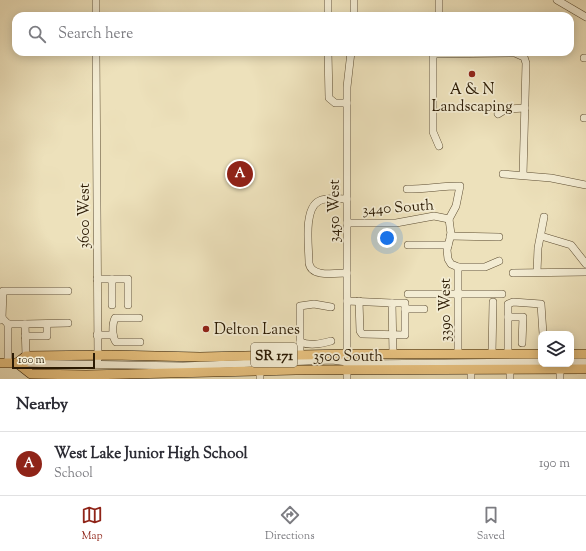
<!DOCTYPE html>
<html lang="en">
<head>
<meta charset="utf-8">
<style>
  :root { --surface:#fff; --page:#f2f2f3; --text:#2b2b33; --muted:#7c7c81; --line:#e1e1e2; --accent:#8f2418 }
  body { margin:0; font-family:"Sorts Mill Goudy",serif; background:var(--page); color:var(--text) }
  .controls { position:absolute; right:12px; bottom:12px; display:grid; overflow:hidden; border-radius:8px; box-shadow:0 2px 10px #0003 }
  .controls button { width:36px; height:36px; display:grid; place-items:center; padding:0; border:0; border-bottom:1px solid var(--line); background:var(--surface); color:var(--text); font:20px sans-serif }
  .scale { position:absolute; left:12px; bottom:10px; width:83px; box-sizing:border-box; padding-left:4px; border:2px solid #2b1a03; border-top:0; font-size:11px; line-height:14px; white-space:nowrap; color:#2b1a03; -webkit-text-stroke:3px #f3ecd3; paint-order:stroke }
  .you { position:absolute; left:387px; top:238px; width:14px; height:14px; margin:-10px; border:3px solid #fff; border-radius:50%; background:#1a73e8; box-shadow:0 0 0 6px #1a73e833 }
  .badge { display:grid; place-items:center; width:26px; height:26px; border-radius:50%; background:var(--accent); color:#fff; font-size:13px; font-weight:700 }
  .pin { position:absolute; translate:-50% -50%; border:2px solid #fff; box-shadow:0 1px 4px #0006 }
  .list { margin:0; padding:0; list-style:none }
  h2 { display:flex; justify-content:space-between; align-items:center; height:52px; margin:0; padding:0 16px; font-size:17px }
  h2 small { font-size:13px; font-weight:400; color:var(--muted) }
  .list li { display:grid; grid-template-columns:26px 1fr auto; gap:12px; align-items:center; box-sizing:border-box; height:64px; padding:0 16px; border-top:1px solid var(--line) }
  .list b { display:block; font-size:15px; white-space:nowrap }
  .list p { margin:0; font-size:13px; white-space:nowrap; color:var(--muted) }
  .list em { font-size:13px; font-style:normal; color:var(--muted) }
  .icon { flex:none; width:22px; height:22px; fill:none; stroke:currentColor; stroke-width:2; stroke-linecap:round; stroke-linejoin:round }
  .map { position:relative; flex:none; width:586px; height:379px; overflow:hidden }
  .search { position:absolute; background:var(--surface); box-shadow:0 2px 10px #0003; left:12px; right:12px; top:12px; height:44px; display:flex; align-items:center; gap:10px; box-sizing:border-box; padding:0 14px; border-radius:12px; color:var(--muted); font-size:15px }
  .sheet { height:116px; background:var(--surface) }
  nav { display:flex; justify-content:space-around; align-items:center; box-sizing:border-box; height:56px; border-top:1px solid var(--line); background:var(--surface); font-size:11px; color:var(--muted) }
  nav a { display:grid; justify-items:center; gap:2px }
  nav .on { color:var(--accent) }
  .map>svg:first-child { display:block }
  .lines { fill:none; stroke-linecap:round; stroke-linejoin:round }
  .minor-casing { stroke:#5c4c31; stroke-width:8 }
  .major-casing { stroke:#2b1a03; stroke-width:10 }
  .minor { stroke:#f3ecd3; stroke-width:7 }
  .major { stroke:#e6c07e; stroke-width:9 }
  .poi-dot { fill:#8f2418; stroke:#f3ecd3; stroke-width:1.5 }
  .labels { text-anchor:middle; stroke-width:3.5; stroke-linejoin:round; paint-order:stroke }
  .shield { fill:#f3ecd3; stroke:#675941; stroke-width:1 }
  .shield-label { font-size:14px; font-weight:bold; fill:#2b1a03 }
  .poi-label { font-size:15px; fill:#2b1a03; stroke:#f3ecd3 }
  .street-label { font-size:15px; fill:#2b1a03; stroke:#f3ecd3 }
</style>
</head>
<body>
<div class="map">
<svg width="586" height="379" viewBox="0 0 586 379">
  <rect width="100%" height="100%" fill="#ede1bb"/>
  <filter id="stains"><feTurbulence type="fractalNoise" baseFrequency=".005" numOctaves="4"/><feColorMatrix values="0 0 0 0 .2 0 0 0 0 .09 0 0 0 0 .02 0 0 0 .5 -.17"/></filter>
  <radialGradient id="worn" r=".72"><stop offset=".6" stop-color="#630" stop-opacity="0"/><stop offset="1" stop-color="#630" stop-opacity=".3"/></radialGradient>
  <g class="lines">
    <defs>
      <g id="minor">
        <path d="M96,0V16"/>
        <path d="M328,0V16"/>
        <path d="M439,0V16"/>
        <path d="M557,0L586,17"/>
        <path d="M354,16V0"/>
        <path d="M96,52L98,359"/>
        <path d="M328,52L329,98L335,103H347"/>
        <path d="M433,52V132L439,146"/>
        <path d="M433,54L515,53L524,57L526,63L523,175"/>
        <path d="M584,58H586"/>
        <path d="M498,114L506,109L525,108"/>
        <path d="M584,118H586"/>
        <path d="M503,174L551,178L586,185"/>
        <path d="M407,189C426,189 442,186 460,186L456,206L449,219L451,234L447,250L448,259L451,264L458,267H485L499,261"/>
        <path d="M347,199C339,199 327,197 319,201C303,209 309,248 309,263C311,278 336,273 347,273"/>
        <path d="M347,223H396L434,216L449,219"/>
        <path d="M450,236L499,237"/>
        <path d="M541,236L571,245L586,264"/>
        <path d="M408,245H448"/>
        <path d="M458,267V354"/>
        <path d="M537,272L538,248L544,217"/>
        <path d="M513,273L586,272"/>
        <path d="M97,279H128V305"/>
        <path d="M112,279V305"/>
        <path d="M408,294H502"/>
        <path d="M347,301L392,303L393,354"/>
        <path d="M359,301L360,331L362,334L405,335V303H392"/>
        <path d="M405,309H424"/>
        <path d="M508,317H523L522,343"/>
        <path d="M2,318L3,291H68"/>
        <path d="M139,318H115C112,324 112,337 116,342H140"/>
        <path d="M0,320L2,318L8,324V363"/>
        <path d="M8,324H25"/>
        <path d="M97,335H113"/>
        <path d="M25,336H47V324"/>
        <path d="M300,342C310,346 320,344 331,341"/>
        <path d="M492,354L493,302"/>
        <path d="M508,354V304L513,302L541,304L543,334"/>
        <path d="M300,355V306L314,304L331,307"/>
        <path d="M26,356L25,324L68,323"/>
        <path d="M571,362H586"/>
        <path d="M17,363L183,366L332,360L362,364L541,362"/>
        <path d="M260,370V379"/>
        <path d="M471,370V379"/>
        <path d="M510,370V379"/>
        <path d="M347,379V87L351,52"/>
        <path d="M560,379V369"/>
      </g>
      <g id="major">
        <path d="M571,354H586"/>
        <path d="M0,363H17L31,374L86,375L296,370L586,369"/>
        <path d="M17,363L26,356L111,355L200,357L347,354H541"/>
      </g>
    </defs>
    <!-- minor casing -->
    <use href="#minor" class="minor-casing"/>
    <!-- major casing -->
    <use href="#major" class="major-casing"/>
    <!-- minor -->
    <use href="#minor" class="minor"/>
    <!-- major -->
    <use href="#major" class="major"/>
  </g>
  <!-- markers -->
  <g class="poi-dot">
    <circle cx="472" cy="74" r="4"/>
    <circle cx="206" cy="329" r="4"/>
  </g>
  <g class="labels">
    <!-- shield labels -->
    <rect class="shield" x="251" y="343" width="46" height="24" rx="3"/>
    <g class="shield-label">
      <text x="274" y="360">SR 171</text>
    </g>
    <!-- poi labels -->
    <g class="poi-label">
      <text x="472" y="94">A &amp; N<tspan x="472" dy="17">Landscaping</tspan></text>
      <text x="214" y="334" text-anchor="start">Delton Lanes</text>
    </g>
    <!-- street labels -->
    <g class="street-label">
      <text transform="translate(398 207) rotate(-4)" y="5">3440 South</text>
      <text transform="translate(334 211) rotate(-90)" y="5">3450 West</text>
      <text transform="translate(84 216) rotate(-90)" y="5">3600 West</text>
      <text transform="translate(445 310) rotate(-90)" y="5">3390 West</text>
      <text x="348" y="361">3500 South</text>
    </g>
  </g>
  <rect width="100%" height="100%" filter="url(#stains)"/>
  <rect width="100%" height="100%" fill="url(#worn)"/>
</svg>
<div class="controls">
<button><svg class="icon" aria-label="layers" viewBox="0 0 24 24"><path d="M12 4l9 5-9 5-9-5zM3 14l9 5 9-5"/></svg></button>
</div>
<div class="scale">100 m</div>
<div class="you"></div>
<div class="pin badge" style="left:240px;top:174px">A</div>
<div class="search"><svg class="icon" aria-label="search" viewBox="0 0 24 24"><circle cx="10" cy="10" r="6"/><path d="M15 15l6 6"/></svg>Search here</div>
</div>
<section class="sheet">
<h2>Nearby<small></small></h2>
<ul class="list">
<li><span class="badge">A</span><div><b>West Lake Junior High School</b><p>School</p></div><em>190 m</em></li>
</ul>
</section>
<nav>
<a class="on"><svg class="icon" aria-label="map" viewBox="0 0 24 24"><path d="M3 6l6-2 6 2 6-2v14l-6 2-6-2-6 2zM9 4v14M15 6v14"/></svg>Map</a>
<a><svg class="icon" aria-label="directions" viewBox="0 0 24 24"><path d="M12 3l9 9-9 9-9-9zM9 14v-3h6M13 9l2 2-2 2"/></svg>Directions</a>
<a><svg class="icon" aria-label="saved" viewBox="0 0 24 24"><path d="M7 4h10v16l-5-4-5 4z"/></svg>Saved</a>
</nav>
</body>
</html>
